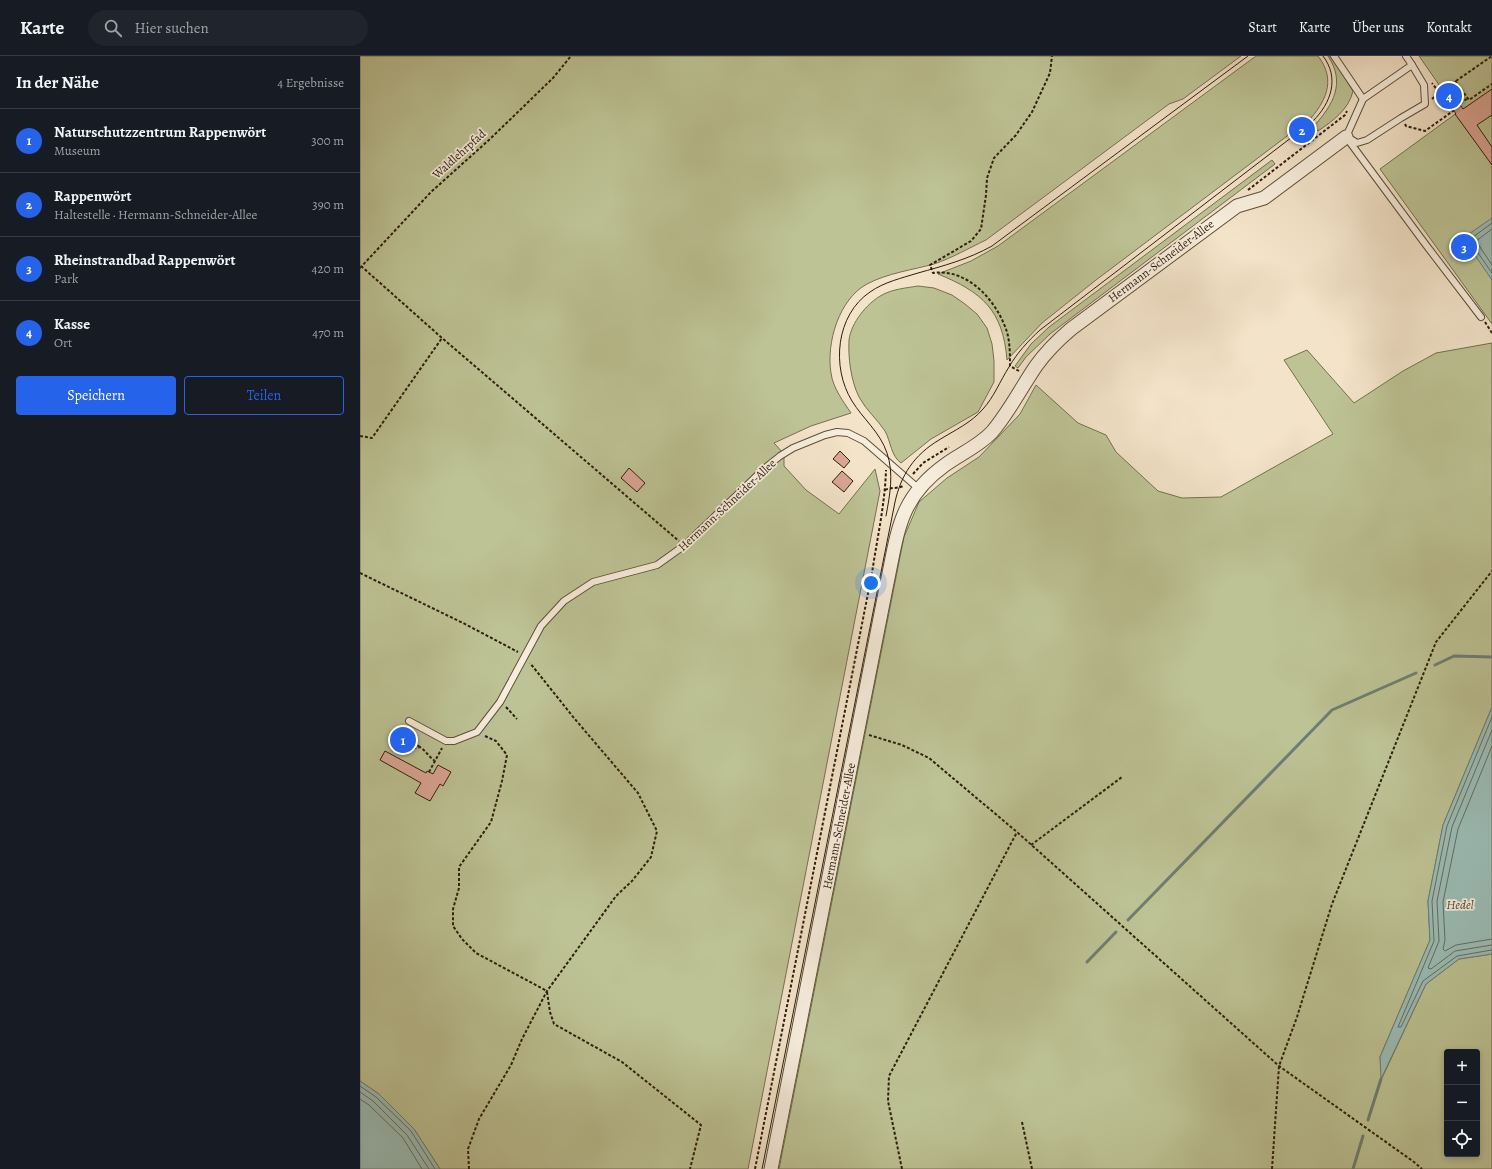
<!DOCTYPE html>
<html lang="de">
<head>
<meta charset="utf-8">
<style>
  :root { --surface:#171b24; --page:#20242c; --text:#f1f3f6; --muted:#9ea1a6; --line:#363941; --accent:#2563eb }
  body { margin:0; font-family:Alegreya,serif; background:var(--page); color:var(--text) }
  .controls { position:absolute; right:12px; bottom:12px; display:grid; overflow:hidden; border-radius:4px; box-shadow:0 2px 6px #0003 }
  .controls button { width:36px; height:36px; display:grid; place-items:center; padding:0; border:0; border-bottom:1px solid var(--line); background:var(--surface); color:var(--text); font:20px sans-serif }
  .you { position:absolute; left:511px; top:527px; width:14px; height:14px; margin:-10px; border:3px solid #fff; border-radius:50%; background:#1a73e8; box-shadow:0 0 0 6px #1a73e833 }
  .badge { display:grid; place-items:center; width:26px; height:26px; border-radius:50%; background:var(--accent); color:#fff; font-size:13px; font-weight:700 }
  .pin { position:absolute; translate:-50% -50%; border:2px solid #fff; box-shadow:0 1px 4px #0006 }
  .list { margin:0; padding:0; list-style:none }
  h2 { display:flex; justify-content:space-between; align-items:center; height:52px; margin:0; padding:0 16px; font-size:17px }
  h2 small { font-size:13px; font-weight:400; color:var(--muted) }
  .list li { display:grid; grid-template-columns:26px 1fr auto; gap:12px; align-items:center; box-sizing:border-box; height:64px; padding:0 16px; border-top:1px solid var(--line) }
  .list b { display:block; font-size:15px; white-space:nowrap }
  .list p { margin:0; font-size:13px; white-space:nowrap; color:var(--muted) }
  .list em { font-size:13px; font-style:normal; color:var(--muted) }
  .actions { display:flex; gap:8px; padding:12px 16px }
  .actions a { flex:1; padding:9px 0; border:1px solid var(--accent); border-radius:4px; text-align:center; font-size:14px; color:var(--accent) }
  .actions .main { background:var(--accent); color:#fff }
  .icon { flex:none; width:22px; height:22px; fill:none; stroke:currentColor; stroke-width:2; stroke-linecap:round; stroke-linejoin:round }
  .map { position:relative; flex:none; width:1132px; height:1113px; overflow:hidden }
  header { display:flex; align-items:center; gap:24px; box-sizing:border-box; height:56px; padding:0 20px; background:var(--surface); border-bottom:1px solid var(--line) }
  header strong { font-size:19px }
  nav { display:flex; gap:22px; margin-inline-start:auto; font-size:14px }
  .search { width:280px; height:36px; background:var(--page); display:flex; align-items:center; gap:10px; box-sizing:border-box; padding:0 14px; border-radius:22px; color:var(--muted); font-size:15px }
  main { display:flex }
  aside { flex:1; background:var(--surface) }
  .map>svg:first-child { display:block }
  .green { fill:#bdc395; stroke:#757050; fill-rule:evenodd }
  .water { fill:#9bbeb8; stroke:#6f7e73 }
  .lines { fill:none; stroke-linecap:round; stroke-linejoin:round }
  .shore { stroke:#646e62; stroke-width:1 }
  .stream { stroke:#6f7e73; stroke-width:3 }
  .building { fill:#dca696; stroke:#2d1e0b }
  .lane-casing { stroke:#5e4f3a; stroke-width:8 }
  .street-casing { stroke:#5e4f3a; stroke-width:15 }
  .path { stroke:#2d1e0b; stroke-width:2; stroke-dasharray:3 2; stroke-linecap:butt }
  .lane { stroke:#f7eddc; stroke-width:6 }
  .street { stroke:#f7eddc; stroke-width:13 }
  .tram { stroke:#2d1e0b; stroke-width:1 }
  .labels { text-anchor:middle; stroke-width:3.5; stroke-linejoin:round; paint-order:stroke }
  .street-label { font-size:12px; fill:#2d1e0b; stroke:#f7eddc }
  .water-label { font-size:13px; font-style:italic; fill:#4e4e3f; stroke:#f7eddc }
</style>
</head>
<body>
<header>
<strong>Karte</strong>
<div class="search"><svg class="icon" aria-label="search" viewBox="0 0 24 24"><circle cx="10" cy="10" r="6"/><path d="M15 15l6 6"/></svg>Hier suchen</div>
<nav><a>Start</a><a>Karte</a><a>Über uns</a><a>Kontakt</a></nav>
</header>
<main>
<aside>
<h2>In der Nähe<small>4 Ergebnisse</small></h2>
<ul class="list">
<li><span class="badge">1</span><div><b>Naturschutzzentrum Rappenwört</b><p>Museum</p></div><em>300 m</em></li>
<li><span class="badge">2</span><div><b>Rappenwört</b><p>Haltestelle · Hermann-Schneider-Allee</p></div><em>390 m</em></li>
<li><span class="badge">3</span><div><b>Rheinstrandbad Rappenwört</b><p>Park</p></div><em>420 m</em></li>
<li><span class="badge">4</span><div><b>Kasse</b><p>Ort</p></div><em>470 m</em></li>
</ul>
<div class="actions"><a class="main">Speichern</a><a>Teilen</a></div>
</aside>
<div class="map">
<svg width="1132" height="1113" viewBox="0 0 1132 1113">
  <rect width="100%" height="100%" fill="#f3e3c9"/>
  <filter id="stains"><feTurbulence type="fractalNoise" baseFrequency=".005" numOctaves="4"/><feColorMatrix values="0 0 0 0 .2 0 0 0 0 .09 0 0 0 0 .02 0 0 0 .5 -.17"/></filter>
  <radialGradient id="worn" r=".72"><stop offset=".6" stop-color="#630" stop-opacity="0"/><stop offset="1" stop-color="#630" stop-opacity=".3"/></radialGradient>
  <!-- green -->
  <g class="green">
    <path d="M0,0H881L823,43L809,48L626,184C609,192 592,202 574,208C552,214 528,217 507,228C479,243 466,287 471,317C473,332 483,345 491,357L451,370L414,387L424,398V410L446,434L479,458L515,413L520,435L388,1113H80L54,1073L19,1038L0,1025Z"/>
    <path d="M896,0H958C975,22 968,42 951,62L736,224L682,267L647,304C643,254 622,236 578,218L611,205L638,190Z"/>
    <path d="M968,0H971L993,35C989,53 973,65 958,75L954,70C973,49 986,27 968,0Z"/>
    <path d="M1059,0H1132V268L1020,113L1098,56Z"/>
    <path d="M912,104L915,108L690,278L666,301L658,312L655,310L671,288L689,271Z"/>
    <path d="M558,230L574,232L592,239L605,248L617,258L627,272L632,288L634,305V326L618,356L571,383L541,407C531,400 531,386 525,375C517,363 506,354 499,341C491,325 488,302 489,284C491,267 507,247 522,239C533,233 546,232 558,230Z"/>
    <path d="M1132,287V651L1083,769L1068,845L1070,884L1020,1001L1022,1022L1066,928L1099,903L1132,898V1113H419L544,481L559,446L587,422L619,401L660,358L676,329L718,367L746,379L756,396L798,435L822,442L861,441L973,378L924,304L947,294L994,347L1043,315L1076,297ZM1087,996H1117V1098H1087Z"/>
  </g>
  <!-- water -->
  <g class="water">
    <path d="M1132,162V224L1103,182Z"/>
    <path d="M1132,651V898L1099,903L1066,928L1021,1023L1020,1001L1070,884L1068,845L1083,769Z"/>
    <path d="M0,1025L19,1038L54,1073L80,1113H0Z"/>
  </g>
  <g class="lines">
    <!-- shore -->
    <g class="shore">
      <path d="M1132,167L1109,184L1132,217"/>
      <path d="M1132,173L1116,185L1132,209"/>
      <path d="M1132,661L1087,770L1072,845L1074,885L1038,971H1041L1063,925L1097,900L1132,894"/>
      <path d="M1132,674L1092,771L1077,845L1079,885L1068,912L1071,913L1095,895L1132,889"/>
      <path d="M1132,690L1098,773L1083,846L1085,884L1083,893L1085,895L1096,889L1132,883"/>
      <path d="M0,1030L16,1041L51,1075L75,1113"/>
      <path d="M0,1036L13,1045L47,1079L69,1113"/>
      <path d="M0,1043L9,1049L43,1082L62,1113"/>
    </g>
    <!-- stream -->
    <g class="stream">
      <path d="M1075,609L1094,600L1132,601"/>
      <path d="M768,864L972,654L1056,617"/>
      <path d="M727,906L756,876"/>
      <path d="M1008,1064L1021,1023"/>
      <path d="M993,1113L1003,1080"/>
    </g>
  </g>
  <!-- building -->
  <g class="building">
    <path d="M1085,28L1103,53L1132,33V59L1117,69L1132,91V109L1095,58H1096L1079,32Z"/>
    <path d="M480,395L490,405L484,412L473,403Z"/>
    <path d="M269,412L285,427L277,436L261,422Z"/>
    <path d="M482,415L493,425L484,436L472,426Z"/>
    <path d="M25,695L66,717L67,715L73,718L78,709L91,716L83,730L80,728L70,745L55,737L61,727L20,704Z"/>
  </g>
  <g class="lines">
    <defs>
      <g id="lane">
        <path d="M974,0L1003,43"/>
        <path d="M986,81L1066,189L1121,261"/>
        <path d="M986,81L1003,43L1052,9L1046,0"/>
        <path d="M989,82L997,87L1007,84L1041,62L1065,48L1064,29L1052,9"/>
        <path d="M49,665L86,685H94L117,676L140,646L181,570L204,545L233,526L297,509L325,489L405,412L420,400L433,392L465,379L477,376L488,377L504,385L558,432"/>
      </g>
      <path id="street" d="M411,1113L527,527C538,475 539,442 585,409C600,398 619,390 632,376C649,356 661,332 676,310C686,296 698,284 711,273L877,150L904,142L986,81"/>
    </defs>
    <!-- lane casing -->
    <use href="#lane" class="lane-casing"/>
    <!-- street casing -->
    <use href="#street" class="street-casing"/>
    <!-- path -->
    <g class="path">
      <path d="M1095,25L1109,44L1132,28"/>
      <path d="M1072,43L1080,36L1132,0"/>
      <path d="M1092,53L1108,42"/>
      <path d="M1045,68L1046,70L1065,75L1093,55L1072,27"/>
      <path d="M938,82L944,90"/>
      <path d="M888,134L985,59L987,55"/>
      <path d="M1,210L82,282L319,485"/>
      <path d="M0,212L71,136L130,83L193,22L211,0"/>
      <path d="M1125,266L1132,277"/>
      <path d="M659,315L650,310C650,298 650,287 647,276C637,245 608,212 573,217L570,209L611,185L621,173L626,139L627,122L634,102L656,79L672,56L690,17L692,0"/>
      <path d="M0,380L12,382L82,282"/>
      <path d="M553,418L563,407L589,391"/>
      <path d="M525,434C531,431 537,433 543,430"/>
      <path d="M0,517L103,567L158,596"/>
      <path d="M146,651L157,663"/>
      <path d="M509,679L542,689L569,702L657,776L919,1010L1054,1106L1062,1113"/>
      <path d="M125,680L136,685L147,699L142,725L131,766L99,811V832L93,853V870L102,883L116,897L187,935"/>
      <path d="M60,691L52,686L43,684L40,688L41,691L47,694L60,691C66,695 69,701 75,705"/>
      <path d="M69,716L82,692"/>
      <path d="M671,789L762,721"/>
      <path d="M187,936L190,956L194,968L262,1006L341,1069L330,1113"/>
      <path d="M662,1066L672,1113"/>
      <path d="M109,1113L108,1093L119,1063L151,1009L162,983L187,935L256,840L272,825L291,801L297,775L278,737L214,662L170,607"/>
      <path d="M395,1113L512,517C517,483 525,448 526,414"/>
      <path d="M542,1113L528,1045L529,1020L657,776"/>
      <path d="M912,1113L919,1010L937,961L972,848L1076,586L1132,515"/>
    </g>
    <!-- lane -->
    <use href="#lane" class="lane"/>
    <!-- street -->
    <use href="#street" class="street"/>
    <!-- tram -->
    <g class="tram">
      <path d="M526,460C530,438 534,418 527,397C520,376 503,363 492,345C471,311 476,259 510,236C524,226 542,222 558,217C583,210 609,203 632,190L888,0"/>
      <path d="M402,1113L535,446C541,419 554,399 579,384C595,374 611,367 623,353C634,341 640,325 649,311C657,297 668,285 680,274L953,65C971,47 980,22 963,0"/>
    </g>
  </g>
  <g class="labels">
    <!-- street labels -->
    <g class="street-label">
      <text transform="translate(99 98) rotate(-42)" y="4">Waldlehrpfad</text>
      <text transform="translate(801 205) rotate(-37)" y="4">Hermann-Schneider-Allee</text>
      <text transform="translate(367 449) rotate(-43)" y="4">Hermann-Schneider-Allee</text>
      <text transform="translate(479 770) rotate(-79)" y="4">Hermann-Schneider-Allee</text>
    </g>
    <!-- water labels -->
    <g class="water-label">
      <text x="1100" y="853">Hedel</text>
    </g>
  </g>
  <rect width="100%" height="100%" filter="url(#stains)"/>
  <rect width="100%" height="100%" fill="url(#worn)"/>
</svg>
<div class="controls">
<button>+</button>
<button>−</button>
<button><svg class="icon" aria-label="locate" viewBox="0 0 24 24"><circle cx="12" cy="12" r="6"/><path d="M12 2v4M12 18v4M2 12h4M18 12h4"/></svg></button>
</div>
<div class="you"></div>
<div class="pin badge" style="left:43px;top:684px">1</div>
<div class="pin badge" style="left:942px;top:74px">2</div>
<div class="pin badge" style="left:1104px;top:191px">3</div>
<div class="pin badge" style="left:1089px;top:40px">4</div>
</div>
</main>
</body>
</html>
